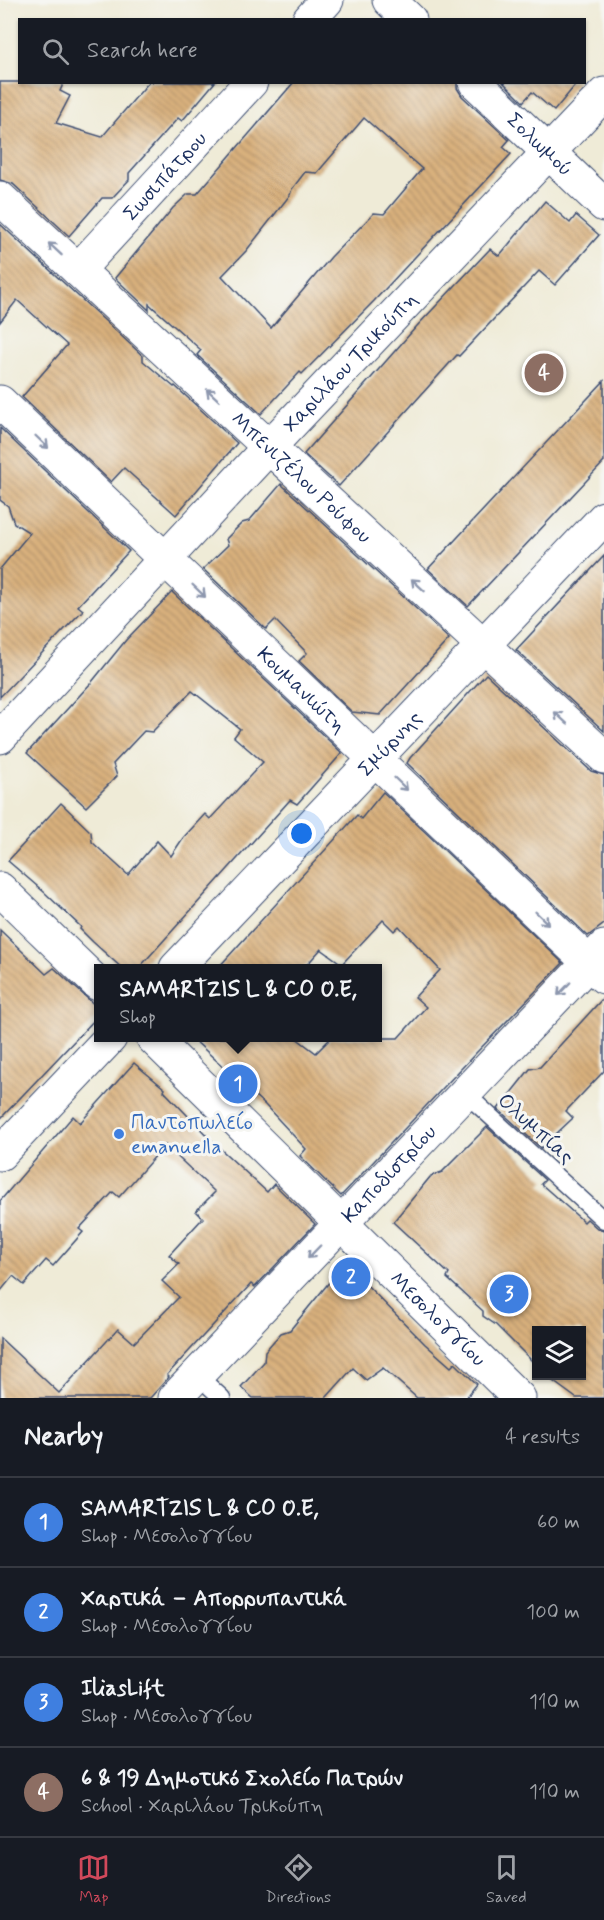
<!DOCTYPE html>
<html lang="en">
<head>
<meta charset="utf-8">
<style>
  :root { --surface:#171b24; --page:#242831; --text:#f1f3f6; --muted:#9ea1a6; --line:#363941; --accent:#d1495b }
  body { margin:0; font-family:Mynerve,sans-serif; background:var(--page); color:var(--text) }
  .controls { position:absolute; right:18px; bottom:18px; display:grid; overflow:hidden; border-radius:0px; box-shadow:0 2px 4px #0004 }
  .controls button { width:54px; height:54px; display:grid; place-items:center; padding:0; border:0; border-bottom:2px solid var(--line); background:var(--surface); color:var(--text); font:30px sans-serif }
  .you { position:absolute; left:302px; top:834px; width:21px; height:21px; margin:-15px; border:4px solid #fff; border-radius:50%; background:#1a73e8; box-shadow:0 0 0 9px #1a73e833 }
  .badge { display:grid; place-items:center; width:39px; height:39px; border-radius:50%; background:var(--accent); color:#fff; font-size:20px; font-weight:700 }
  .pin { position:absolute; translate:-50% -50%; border:3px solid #fff; box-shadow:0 2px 6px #0006 }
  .popup { position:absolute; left:94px; top:964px; width:288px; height:78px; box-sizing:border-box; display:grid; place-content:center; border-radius:0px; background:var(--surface); filter:drop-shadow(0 2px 4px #0005); font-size:20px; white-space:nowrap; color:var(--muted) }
  .popup b { font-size:22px; color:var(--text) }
  .popup::after { content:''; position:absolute; left:50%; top:100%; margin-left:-12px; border:12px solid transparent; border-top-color:var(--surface) }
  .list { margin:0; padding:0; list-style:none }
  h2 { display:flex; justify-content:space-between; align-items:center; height:78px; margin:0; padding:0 24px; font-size:26px }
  h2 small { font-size:20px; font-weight:400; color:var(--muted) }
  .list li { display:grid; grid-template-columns:39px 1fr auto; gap:18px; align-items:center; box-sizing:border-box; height:90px; padding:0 24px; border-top:2px solid var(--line) }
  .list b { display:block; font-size:22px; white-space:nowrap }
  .list p { margin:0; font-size:20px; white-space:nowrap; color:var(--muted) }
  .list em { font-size:20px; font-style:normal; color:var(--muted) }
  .icon { flex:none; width:33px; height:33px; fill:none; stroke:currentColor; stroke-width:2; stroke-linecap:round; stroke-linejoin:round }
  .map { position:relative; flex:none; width:604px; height:1398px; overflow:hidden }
  .search { position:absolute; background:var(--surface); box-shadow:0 2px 4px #0004; left:18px; right:18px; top:18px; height:66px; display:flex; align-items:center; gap:15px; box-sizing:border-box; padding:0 21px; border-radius:0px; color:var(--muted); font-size:22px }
  .sheet { height:438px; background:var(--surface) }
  nav { display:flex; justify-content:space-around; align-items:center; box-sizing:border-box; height:84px; border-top:2px solid var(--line); background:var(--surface); font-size:16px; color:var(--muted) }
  nav a { display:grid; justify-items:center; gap:3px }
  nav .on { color:var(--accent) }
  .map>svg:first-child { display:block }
  .building { fill:url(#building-back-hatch); fill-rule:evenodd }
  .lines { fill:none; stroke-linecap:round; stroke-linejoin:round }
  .lane-casing { stroke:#3b4b70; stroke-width:19 }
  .street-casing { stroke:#3b4b70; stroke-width:35 }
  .secondary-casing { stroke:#3b4b70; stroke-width:35 }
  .lane { stroke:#fff; stroke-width:16 }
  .street { stroke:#fff; stroke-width:33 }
  .secondary { stroke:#fff; stroke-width:33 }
  .oneway { stroke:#8d97ae }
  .shop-dot { fill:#3f7fe0; stroke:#f6f6f2; stroke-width:2 }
  .labels { text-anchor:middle; stroke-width:6; stroke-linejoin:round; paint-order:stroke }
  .street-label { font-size:21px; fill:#1b2f5e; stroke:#f6f6f2 }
  .shop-label { font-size:21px; fill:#366cbe; stroke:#f6f6f2; text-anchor:start }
</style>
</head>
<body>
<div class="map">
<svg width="604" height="1398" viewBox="0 0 604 1398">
  <defs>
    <pattern id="building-back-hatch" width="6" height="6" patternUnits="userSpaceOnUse" patternTransform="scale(1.5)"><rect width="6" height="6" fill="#d9b17d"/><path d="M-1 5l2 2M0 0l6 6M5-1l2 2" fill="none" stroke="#af906a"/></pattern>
  </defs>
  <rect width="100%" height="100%" fill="#f6f6f2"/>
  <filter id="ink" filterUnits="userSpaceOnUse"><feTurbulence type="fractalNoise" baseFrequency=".0167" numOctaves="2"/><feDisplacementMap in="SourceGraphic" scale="12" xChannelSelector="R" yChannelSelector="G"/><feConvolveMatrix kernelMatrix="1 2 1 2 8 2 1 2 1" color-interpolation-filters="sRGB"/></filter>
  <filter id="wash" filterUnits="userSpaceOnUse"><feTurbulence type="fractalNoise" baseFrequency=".008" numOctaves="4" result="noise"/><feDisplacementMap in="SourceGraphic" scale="24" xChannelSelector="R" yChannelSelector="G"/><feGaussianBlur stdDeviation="1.35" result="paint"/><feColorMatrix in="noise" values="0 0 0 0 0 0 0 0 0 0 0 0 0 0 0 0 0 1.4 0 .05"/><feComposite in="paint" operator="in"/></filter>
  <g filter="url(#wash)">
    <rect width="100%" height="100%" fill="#efebd7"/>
    <g id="blocks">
      <!-- building -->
      <g class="building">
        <path d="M0,82H64L60,91L70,96L56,123L102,137L149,82H215L182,121L178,118L129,173V180L112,198H102L69,236L13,184L0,180Z"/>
        <path d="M294,82H457V88L462,96L509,140L503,147L511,154L374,301L302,374L300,372L261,414L197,355L201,350L149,304V310L115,278L173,208L188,194H197ZM364,118L422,169L384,214L374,213L331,257L271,328L222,276L246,251L290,195L292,189L305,172L317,173Z"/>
        <path d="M503,82H578L554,111L532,92L523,102Z"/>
        <path d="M545,201L570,223L576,215L599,235L555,285L539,271L459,356L457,355L339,486L304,454L417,326L490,249L499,256Z"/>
        <path d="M0,224L143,356V361L174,387L175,386L237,443L176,515L124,468L111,482L22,397L67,345L17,300L0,322Z"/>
        <path d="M604,381V462L468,606L428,569Z"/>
        <path d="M0,428L129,551L78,606L83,610L0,697V569L30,533L14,523L8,506L0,500Z"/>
        <path d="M281,484L449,639L380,715L352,712L299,661L307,653L275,620L266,629L203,569L228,545L226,539L242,523L249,521Z"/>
        <path d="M604,556V731L516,650Z"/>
        <path d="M172,592L342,753L297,804L290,800L138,969H123L93,942L80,929L81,927L44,892L8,861L61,803L91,832L92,842L128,875L157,841L171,856L183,838L205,814L210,819L263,762L234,737L240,729L192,691L152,732L144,731L113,764L117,776L86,807L27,753L91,683L126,640Z"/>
        <path d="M486,674L591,771L604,775V924L588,936L407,763L410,758Z"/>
        <path d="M383,792L563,963L476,1053L341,1196L300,1156L306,1149L265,1105L192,1038H296L316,1053L331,1038H398L426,1007L415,997L440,970L399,926L394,931L383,920L342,964L321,949L303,969H217L357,815L361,819Z"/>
        <path d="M0,930L46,974L54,968L99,1009V1015L0,1119Z"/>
        <path d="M604,997V1071L566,1111L573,1118L541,1148L498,1109L530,1069L540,1067Z"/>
        <path d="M134,1063L165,1089L164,1091L213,1142L267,1192L274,1184L315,1224L255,1287L251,1284L167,1375L169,1377L150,1398H0V1338L59,1393L118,1329L134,1343L179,1297L162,1281L179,1264L169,1255L203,1218L196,1211L215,1192L165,1145L119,1197L113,1192L79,1229L83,1232L53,1266L46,1260L24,1285L13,1276L0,1292V1201L73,1116L80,1123Z"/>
        <path d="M487,1127L545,1180L541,1184L584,1222L587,1219L597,1228L604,1230V1398H576L546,1376H582V1330H537V1366L496,1325L483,1316V1311L447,1278L449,1274L393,1222L431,1176L442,1172Z"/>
        <path d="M345,1263L425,1344L451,1367L455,1363L477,1384L466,1398H417L383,1368L366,1380L353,1368L326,1398H253L241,1387L264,1362L265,1351L281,1333L290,1330Z"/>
      </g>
    </g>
  </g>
  <g filter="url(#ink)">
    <use href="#blocks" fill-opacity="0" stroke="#3b4b70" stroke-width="1.5"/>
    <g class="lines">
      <defs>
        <g id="lane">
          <path d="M465,1093L604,1220"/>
          <path d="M197,1375L222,1398"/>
        </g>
        <g id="street">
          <path d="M309,20L327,0"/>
          <path id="s1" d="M78,270L251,82"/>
          <path id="s2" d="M0,737L269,447L604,94"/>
          <path d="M0,889L98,984"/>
          <path id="s3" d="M153,1038L519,1398"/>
          <path id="s4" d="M175,1398L604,947"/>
        </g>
        <g id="secondary">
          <path d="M389,0L410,20"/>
          <path id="s5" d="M475,82L604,205"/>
          <path id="s6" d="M0,198L604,757"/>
          <path id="s7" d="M0,402L604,977"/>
          <path id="s8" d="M176,968L604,518"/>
          <path d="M0,1154L110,1038"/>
        </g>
      </defs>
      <!-- lane casing -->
      <use href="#lane" class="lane-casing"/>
      <!-- street casing -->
      <use href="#street" class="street-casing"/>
      <!-- secondary casing -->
      <use href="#secondary" class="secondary-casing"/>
      <!-- lane -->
      <use href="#lane" class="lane"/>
      <!-- street -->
      <use href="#street" class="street"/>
      <!-- secondary -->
      <use href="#secondary" class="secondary"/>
    </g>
    <!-- one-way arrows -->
    <defs><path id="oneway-shaft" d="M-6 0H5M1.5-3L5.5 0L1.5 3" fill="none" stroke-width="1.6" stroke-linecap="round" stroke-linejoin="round" transform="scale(1.5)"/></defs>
    <g class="oneway">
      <use href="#oneway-shaft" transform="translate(55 249) rotate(-137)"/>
      <use href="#oneway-shaft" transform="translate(213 395) rotate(-137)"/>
      <use href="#oneway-shaft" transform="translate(42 442) rotate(44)"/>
      <use href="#oneway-shaft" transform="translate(418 585) rotate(-137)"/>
      <use href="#oneway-shaft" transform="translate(199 591) rotate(44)"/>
      <use href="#oneway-shaft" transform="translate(561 718) rotate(-137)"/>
      <use href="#oneway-shaft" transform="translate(401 784) rotate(44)"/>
      <use href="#oneway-shaft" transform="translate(542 918) rotate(44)"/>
      <use href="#oneway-shaft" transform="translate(564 989) rotate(134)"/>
      <use href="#oneway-shaft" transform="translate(314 1252) rotate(134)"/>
    </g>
  </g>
  <!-- markers -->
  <circle class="shop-dot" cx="119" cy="1134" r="6"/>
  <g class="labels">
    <!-- street labels -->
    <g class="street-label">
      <text dy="7" stroke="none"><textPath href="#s5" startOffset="90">Σολωμού</textPath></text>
      <text dy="7" stroke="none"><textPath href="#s1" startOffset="128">Σωσιπάτρου</textPath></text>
      <text dy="7" stroke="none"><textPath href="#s2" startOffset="513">Χαριλάου Τρικούπη</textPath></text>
      <text dy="7" stroke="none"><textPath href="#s6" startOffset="411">Μπενιζέλου Ρούφου</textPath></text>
      <text dy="7" stroke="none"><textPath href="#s7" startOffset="417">Κουμανιώτη</textPath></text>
      <text dy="7" stroke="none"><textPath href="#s8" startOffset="310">Σμύρνης</textPath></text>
      <text transform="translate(536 1128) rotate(42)" y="7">Ολυμπίας</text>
      <text dy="7" stroke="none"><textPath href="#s4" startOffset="310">Καποδιστρίου</textPath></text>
      <text dy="7" stroke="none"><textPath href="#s3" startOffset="400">Μεσολογγίου</textPath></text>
    </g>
    <!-- shop labels -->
    <g class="shop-label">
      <text x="131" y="1129">Παντοπωλείο<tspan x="131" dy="24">emanuella</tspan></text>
    </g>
  </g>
</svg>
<div class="controls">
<button><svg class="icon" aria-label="layers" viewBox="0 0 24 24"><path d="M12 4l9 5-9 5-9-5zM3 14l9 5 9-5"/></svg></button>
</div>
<div class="you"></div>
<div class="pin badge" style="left:238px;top:1084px;background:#3f7fe0">1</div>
<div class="popup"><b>SAMARTZIS L &amp; CO O.E,</b>Shop</div>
<div class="pin badge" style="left:351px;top:1277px;background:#3f7fe0">2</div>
<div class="pin badge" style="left:509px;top:1294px;background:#3f7fe0">3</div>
<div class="pin badge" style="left:544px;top:373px;background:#8d6e63">4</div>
<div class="search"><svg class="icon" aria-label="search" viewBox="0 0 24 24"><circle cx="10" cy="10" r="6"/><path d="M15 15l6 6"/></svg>Search here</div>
</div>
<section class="sheet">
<h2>Nearby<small>4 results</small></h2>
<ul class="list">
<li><span class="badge" style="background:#3f7fe0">1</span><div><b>SAMARTZIS L &amp; CO O.E,</b><p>Shop · Μεσολογγίου</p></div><em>60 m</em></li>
<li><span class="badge" style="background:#3f7fe0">2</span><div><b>Χαρτικά – Απορρυπαντικά</b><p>Shop · Μεσολογγίου</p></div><em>100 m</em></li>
<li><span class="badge" style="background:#3f7fe0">3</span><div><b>IliasLift</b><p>Shop · Μεσολογγίου</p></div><em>110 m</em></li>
<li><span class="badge" style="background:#8d6e63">4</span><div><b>6 &amp; 19 Δημοτικό Σχολείο Πατρών</b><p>School · Χαριλάου Τρικούπη</p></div><em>110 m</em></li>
</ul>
</section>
<nav>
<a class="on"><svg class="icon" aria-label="map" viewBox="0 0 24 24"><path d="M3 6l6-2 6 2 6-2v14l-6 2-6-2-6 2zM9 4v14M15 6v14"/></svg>Map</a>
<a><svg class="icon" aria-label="directions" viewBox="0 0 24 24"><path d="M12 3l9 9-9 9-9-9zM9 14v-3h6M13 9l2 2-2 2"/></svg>Directions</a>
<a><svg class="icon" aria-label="saved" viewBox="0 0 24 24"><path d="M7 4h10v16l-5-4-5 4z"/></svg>Saved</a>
</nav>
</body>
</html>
